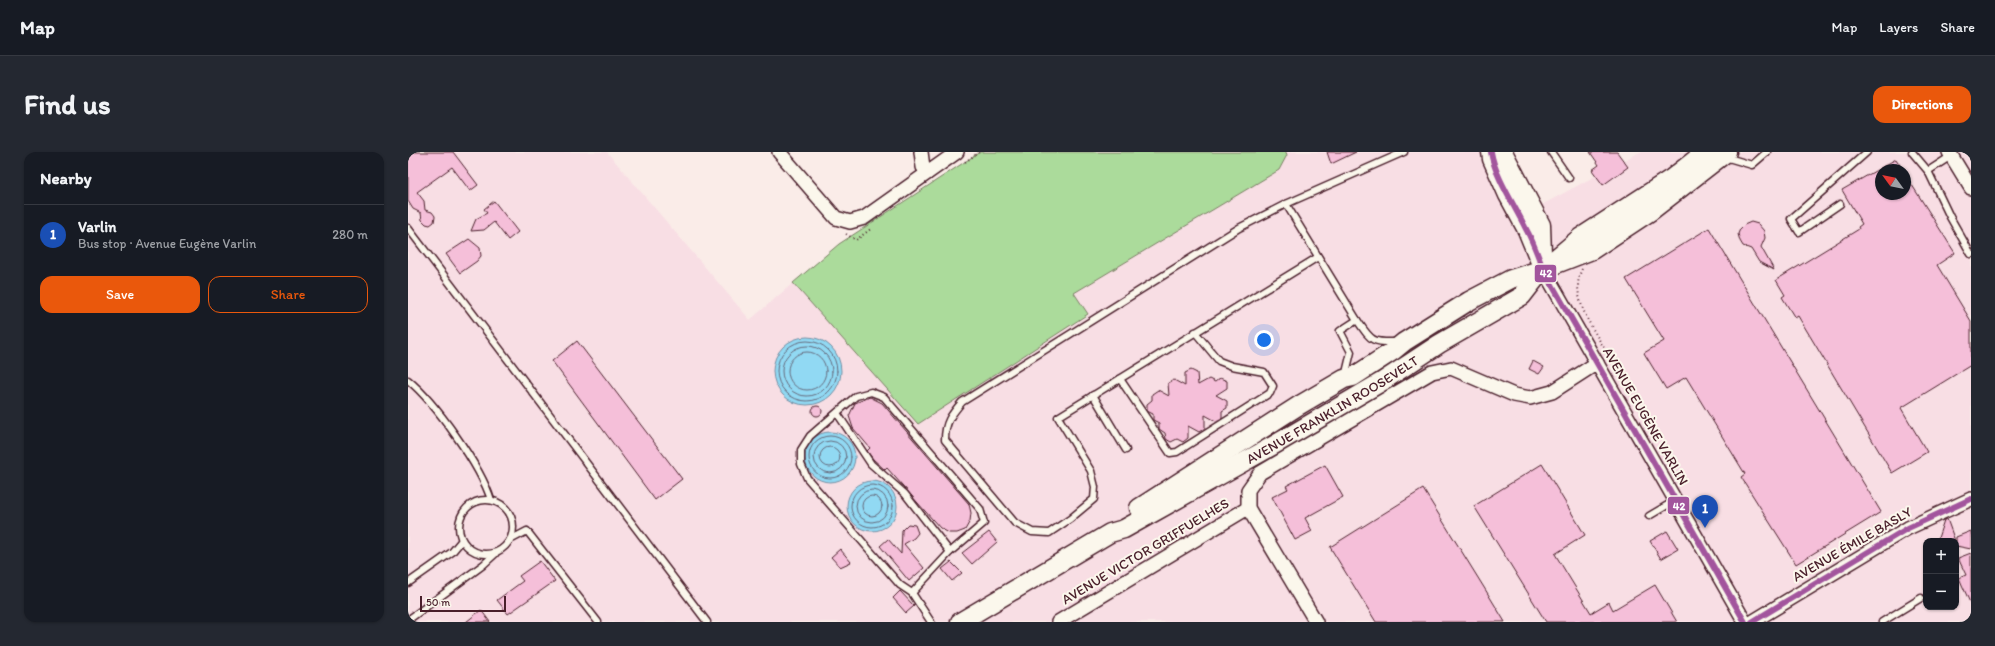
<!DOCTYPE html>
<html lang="en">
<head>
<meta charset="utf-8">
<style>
  :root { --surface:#171b24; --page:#242831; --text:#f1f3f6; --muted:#9ea1a6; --line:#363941; --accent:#ea580c }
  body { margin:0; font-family:Itim,sans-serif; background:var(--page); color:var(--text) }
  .controls { position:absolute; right:12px; bottom:12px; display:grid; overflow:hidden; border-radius:8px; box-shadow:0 1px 3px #0004 }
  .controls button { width:36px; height:36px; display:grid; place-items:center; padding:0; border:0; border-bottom:1px solid var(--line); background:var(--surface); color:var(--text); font:20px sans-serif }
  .compass { position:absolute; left:1467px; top:12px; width:36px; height:36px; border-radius:50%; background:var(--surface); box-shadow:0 1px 3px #0004; rotate:303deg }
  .scale { position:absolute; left:12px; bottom:10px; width:86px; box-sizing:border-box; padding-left:4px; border:2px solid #4a1f2b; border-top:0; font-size:11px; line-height:14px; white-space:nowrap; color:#4a1f2b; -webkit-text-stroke:3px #fbf7ec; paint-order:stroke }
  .you { position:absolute; left:856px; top:188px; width:14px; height:14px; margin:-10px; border:3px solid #fff; border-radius:50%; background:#1a73e8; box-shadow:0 0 0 6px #1a73e833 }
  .badge { display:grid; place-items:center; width:26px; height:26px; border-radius:50%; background:var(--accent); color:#fff; font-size:13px; font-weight:700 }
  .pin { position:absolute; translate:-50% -33px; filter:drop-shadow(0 1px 2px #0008) }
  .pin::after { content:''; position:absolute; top:21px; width:14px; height:12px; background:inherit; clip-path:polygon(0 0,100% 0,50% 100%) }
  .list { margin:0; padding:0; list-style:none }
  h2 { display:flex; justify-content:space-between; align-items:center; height:52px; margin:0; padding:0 16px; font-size:17px }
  h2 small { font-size:13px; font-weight:400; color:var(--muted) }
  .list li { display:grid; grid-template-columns:26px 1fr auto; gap:12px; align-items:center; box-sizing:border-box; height:60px; padding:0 16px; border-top:1px solid var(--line) }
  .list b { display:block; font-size:15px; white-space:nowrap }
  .list p { margin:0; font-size:13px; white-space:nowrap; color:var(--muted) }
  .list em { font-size:13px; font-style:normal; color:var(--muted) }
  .actions { display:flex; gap:8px; padding:12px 16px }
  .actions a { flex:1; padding:9px 0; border:1px solid var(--accent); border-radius:12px; text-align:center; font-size:14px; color:var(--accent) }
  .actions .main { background:var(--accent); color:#fff }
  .map { position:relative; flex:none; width:1563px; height:470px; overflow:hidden; border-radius:12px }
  header { display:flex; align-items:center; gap:24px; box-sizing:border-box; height:56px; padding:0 20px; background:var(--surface); border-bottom:1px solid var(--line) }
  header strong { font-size:19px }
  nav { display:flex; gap:22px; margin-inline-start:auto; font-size:14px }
  .intro { display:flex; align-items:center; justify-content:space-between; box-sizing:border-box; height:96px; padding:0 24px }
  h1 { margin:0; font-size:28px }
  .button { padding:10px 18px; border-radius:12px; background:var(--accent); color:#fff; font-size:14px; font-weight:700 }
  main { display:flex; gap:24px; padding:0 24px }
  aside { flex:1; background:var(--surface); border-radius:12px; box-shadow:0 1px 3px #0004 }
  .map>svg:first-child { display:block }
  .built { fill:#f8dee4; fill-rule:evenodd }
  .green { fill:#abdb9b; stroke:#7a7d63 }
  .water { fill:#91d9f3; stroke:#758fa3 }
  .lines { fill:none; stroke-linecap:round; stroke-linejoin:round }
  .shore { stroke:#66697b; stroke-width:1 }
  .building { fill:#f5bfd9; stroke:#4a1f2b }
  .lane-casing { stroke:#4a1f2b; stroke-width:9 }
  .street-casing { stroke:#4a1f2b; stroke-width:16 }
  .secondary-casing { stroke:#4a1f2b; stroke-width:21 }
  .path { stroke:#4a1f2b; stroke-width:2; stroke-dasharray:1 3; stroke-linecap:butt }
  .lane { stroke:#fbf7ec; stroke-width:6 }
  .street { stroke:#fbf7ec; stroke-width:13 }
  .secondary { stroke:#fbf7ec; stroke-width:18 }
  .bus-1-casing { stroke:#fbf7ec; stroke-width:9 }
  .bus-1 { stroke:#a2559d; stroke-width:6 }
  .labels { text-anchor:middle; stroke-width:4; stroke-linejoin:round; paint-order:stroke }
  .street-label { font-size:14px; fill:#4a1f2b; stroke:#fbf7ec }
  .line-badge { stroke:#fbf7ec; stroke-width:1.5 }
  .badge-label { font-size:11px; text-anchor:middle; font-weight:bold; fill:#fff }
</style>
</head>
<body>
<header>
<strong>Map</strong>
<nav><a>Map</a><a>Layers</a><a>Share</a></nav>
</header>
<div class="intro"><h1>Find us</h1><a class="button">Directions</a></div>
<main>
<aside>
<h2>Nearby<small></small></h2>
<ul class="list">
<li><span class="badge" style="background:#1a4fb4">1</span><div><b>Varlin</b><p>Bus stop · Avenue Eugène Varlin</p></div><em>280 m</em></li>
</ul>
<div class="actions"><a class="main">Save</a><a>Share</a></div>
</aside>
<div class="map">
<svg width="1563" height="470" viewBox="0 0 1563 470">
  <rect width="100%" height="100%" fill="#faece8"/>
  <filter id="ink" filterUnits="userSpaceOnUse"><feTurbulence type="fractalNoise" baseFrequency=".025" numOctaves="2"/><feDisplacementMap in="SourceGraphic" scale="8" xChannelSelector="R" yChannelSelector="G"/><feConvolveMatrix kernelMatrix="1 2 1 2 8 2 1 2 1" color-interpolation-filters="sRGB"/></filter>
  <g filter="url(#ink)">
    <!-- built -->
    <path class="built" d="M0,0H199L342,168L385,131L510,271L680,163L666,141L871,18L879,3L878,0H1088L1115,63L1232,0H1563V470H0ZM1473,18H1497V42H1473ZM1518,389H1548V455H1518Z"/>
    <!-- green -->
    <path class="green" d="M572,0H878L879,3L871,18L666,141L680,162L510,272L385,131L431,92Z"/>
    <!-- water -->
    <g class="water">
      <circle cx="399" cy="219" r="34"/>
      <circle cx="422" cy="305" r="25"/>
      <circle cx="464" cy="354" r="25"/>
    </g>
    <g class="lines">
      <!-- shore -->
      <g class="shore">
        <circle cx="399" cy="219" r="30"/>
        <circle cx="399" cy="219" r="25"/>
        <circle cx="399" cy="219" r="19"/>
        <circle cx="422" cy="305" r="21"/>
        <circle cx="422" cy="305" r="16"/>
        <circle cx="422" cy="305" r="10"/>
        <circle cx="464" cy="354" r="21"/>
        <circle cx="464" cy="354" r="16"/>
        <circle cx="464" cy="354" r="10"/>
      </g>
    </g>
    <!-- building -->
    <g class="building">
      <path d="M0,0H45L70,33L62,39L44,15L9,40L16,49L17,58L24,60L27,64L26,70L22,73L18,72L14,68L13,61L5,57L0,49Z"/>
      <path d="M919,0H948L923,12Z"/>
      <path d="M1182,0H1209L1220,15L1195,33L1184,18L1191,13Z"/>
      <path d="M1488,7L1495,18H1473V42H1497V22L1547,101L1529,113L1563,169V213L1493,256L1519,300L1484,321L1390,164L1387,166L1374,145L1377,143L1368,128L1451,77L1450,75L1454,72L1434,38Z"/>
      <path d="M86,49L110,80L100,88L86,70L76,78L63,79L68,67L79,61L76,57Z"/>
      <path d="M1343,70L1350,72L1356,79L1357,86L1353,95L1366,118L1351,110L1343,97L1335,94L1332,89L1330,82L1332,77L1336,73Z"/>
      <path d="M1301,76L1473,360L1388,412L1333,325L1337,322L1278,225L1258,237L1236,201L1256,189L1218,127Z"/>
      <path d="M61,87L72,96L73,104L69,109L52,121L38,102Z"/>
      <path d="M169,189L274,327L247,348L144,209Z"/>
      <path d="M1125,209L1136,215L1131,222L1121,217Z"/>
      <path d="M783,218L789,221L790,233L801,227L807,230L812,226L819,229V236L808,243L819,249V256L814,259V266L808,269L797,263V276L791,280L780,274V286L775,290L769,287L763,290L758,287L757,281L751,277V271L745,268V262L739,259V252L744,248V242L750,238L761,244L760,231L766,228L777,234V221Z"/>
      <path d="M462,245L474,251L561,352L563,361L562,369L557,378L549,381H541L532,376L479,316L477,318L465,307L459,299L462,296L445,276L441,264L447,251Z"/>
      <circle cx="409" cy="259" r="5"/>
      <path d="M1134,312L1177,383L1147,402L1183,461L1201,450L1205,458L1247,433L1269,470H1138L1066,354Z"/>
      <path d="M917,313L935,345L897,366L904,379L887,388L864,345L880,337L878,334Z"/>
      <path d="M1015,337L1080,442L1097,470H968L922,395Z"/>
      <path d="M1539,367L1547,389H1529L1536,368Z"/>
      <path d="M500,372L507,373L510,381L506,386L496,392L516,416L501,429L472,394L480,387L493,402L494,378Z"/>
      <path d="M1259,379L1270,397L1253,407L1242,389Z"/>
      <path d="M1563,379V397L1548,394V385Z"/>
      <path d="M581,380L589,390L564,412L554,401Z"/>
      <path d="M432,397L443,410L432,415L423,405Z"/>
      <path d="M1563,401V453L1551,426L1558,423L1550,406Z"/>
      <path d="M132,409L147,429L100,462L89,448L115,429L111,424Z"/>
      <path d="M543,410L554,421L544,429L534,417Z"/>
      <path d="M492,439L506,454L498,461L485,446Z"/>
      <path d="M73,458L82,470H58Z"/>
    </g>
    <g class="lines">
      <defs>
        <g id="lane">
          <path d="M1143,0L1161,26"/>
          <path d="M1504,0L1520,19L1542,65L1563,102"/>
          <path d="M1317,5L1344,13L1359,0"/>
          <path d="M1520,19L1543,4"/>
          <path d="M878,52L831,76L554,250C543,263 537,270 537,288L607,371L624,380L641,381L662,367L686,347L687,335L683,319L650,265L910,105"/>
          <path d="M1432,52L1391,80L1383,67L1459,0"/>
          <path d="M0,76L299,470"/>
          <path d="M949,168L878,52L996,0"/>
          <path d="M937,225L943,200L932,179L949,168C963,188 963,191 988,190"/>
          <path d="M712,227L762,301L769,300L862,241L865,234L856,220L824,214L811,209L787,180"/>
          <path d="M0,228C27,250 73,315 83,348"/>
          <path d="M685,243L718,298"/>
          <path d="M429,261L463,312L497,342L542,400L504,441"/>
          <circle cx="78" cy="375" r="27"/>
          <path d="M1241,364L1268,348"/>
          <path d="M102,388L119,379L190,470"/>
          <path d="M0,431L44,400L54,388"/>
          <path d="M0,468L75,413L87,402"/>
          <path d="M523,470L504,441L492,433L399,326L393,312V298L402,284L448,244L463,240L476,245L572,357L576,371L542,400"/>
          <path d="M1474,470L1513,446"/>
        </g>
        <g id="street">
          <path d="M371,0L428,66L442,70L456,66L549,0"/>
          <path d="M513,0L515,15L519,21"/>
          <path d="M1541,0L1563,36"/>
          <path d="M1135,117L1337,470"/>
          <path d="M650,470L840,356"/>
          <path d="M908,470L840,356V338L852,321L1024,220L1043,216L1106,243L1122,246L1144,240L1189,211"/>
          <path d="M1344,470L1500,376L1563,347"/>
        </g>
        <g id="secondary">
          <path d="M1083,0L1084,7L1100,43L1119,78L1135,117"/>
          <path d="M1095,0L1133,73L1134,102"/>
          <path d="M731,356L890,254L936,227L945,225L985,199L996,190L1061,149L1103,127L1135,117L1184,98L1243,59L1319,0"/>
          <path id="s1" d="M552,470L702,381L716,377L866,293L975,229L1031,192L1114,144L1135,117L1173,85L1264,26L1297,0"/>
        </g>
      </defs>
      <!-- lane casing -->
      <use href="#lane" class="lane-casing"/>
      <!-- street casing -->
      <use href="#street" class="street-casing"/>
      <!-- secondary casing -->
      <use href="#secondary" class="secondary-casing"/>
      <!-- path -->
      <g class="path">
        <path d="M557,10L571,0"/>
        <path d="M438,82L448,88L464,76"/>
        <path d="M1174,117C1160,145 1187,179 1200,203"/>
      </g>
      <!-- lane -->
      <use href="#lane" class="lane"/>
      <!-- street -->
      <use href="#street" class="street"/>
      <!-- secondary -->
      <use href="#secondary" class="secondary"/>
      <defs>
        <g id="bus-1">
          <path d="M1083,0C1087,25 1107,54 1118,77C1125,89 1130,104 1135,117L1337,470"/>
          <path d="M1344,470L1500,376L1563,347"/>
        </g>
      </defs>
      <!-- bus-1 casing -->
      <use href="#bus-1" class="bus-1-casing"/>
      <!-- bus-1 -->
      <use href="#bus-1" class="bus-1"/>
    </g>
  </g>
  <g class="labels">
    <!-- street labels -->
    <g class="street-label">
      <text dy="5" stroke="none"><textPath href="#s1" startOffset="429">AVENUE FRANKLIN ROOSEVELT</textPath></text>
      <text transform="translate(1238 264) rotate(60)" y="5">AVENUE EUGÈNE VARLIN</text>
      <text transform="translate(1444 392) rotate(-30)" y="5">AVENUE ÉMILE BASLY</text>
      <text transform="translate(737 399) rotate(-31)" y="5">AVENUE VICTOR GRIFFUELHES</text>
    </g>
  </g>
  <g class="line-badge">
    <rect x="1126" y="112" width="23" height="19" rx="4" fill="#a2559d"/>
    <rect x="1259" y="344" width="23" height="19" rx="4" fill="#a2559d"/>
  </g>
  <g class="badge-label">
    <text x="1138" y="125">42</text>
    <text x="1271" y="358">42</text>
  </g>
</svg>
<div class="controls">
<button>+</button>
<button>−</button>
</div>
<svg class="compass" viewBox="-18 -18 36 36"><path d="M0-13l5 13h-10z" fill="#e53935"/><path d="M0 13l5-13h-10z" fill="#9ea1a6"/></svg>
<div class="scale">50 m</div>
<div class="you"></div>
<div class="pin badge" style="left:1297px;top:376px;background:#1a4fb4">1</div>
</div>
</main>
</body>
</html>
